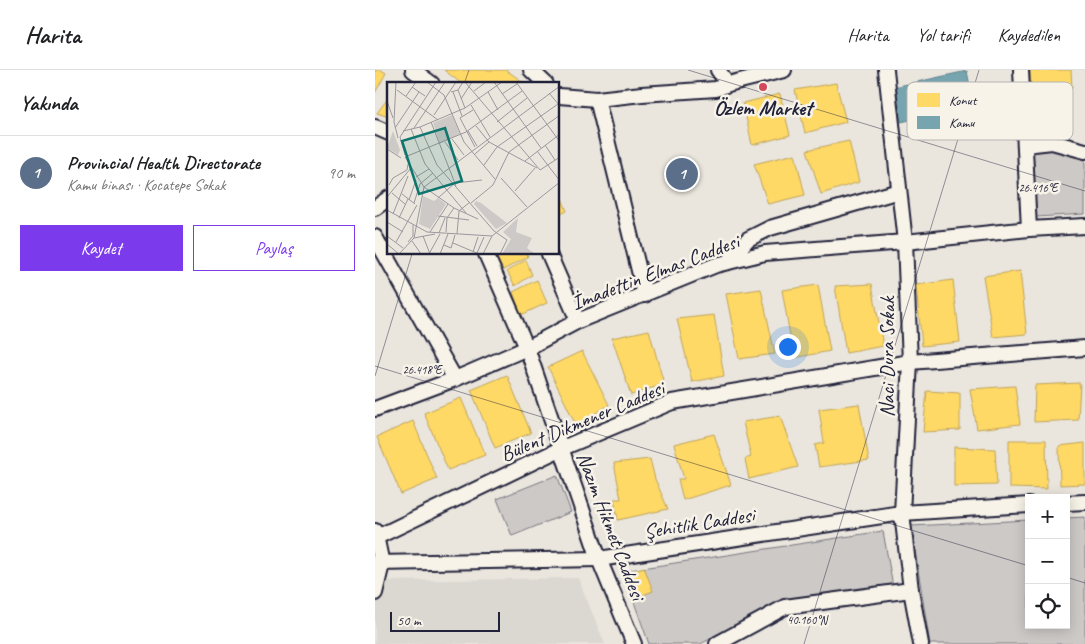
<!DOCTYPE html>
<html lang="tr">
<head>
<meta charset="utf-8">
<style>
  :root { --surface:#fff; --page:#f6f6f6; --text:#202124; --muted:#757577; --line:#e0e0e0; --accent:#7c3aed }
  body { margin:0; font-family:Caveat,sans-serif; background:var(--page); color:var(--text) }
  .controls { position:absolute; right:15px; bottom:15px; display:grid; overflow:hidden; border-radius:0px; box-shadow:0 2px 12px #0003 }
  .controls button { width:45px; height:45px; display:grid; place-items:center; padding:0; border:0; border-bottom:1px solid var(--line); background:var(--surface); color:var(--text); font:25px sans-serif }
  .scale { position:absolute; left:15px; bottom:12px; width:110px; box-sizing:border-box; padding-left:5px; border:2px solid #22223b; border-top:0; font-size:14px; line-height:18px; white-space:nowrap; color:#22223b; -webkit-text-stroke:4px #f7f3e8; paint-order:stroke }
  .you { position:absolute; left:412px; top:276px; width:18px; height:18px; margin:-12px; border:4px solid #fff; border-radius:50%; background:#1a73e8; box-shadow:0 0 0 8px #1a73e833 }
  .badge { display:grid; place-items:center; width:32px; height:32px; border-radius:50%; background:var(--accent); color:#fff; font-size:16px; font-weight:700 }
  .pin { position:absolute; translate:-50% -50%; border:2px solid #fff; box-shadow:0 1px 5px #0006 }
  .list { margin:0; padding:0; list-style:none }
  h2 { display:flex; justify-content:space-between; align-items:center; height:65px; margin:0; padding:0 20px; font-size:21px }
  h2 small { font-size:16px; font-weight:400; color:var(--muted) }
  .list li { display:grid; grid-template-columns:32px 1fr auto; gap:15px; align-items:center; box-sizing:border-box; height:75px; padding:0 20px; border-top:1px solid var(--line) }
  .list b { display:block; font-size:19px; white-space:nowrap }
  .list p { margin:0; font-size:16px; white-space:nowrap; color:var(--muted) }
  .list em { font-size:16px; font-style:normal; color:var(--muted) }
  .actions { display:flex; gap:10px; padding:15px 20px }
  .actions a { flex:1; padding:11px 0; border:1px solid var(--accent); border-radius:0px; text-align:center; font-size:18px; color:var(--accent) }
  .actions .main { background:var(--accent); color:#fff }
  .icon { flex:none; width:28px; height:28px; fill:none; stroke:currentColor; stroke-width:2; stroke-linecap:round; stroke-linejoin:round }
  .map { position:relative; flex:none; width:710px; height:574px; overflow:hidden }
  header { display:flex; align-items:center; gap:30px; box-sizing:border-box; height:70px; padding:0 25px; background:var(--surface); border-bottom:1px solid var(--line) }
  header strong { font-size:24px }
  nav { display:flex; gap:28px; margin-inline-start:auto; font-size:18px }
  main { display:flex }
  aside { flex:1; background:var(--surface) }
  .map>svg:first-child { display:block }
  .built { fill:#dbd8d2 }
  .green { fill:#cdc9c6; stroke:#787680 }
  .homes { fill:#ffd966; stroke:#bda259 }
  .public { fill:#76a5af; stroke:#5d7e8c }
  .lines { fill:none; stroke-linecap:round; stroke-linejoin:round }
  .minor-casing { stroke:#22223b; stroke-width:18 }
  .minor { stroke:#f7f3e8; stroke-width:14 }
  .ticks { fill:none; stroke:#22223b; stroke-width:1; stroke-opacity:0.45 }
  .poi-dot { fill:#d1495b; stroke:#f7f3e8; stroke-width:2 }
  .labels { text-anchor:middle; stroke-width:5; stroke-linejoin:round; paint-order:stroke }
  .poi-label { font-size:21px; font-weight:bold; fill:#22223b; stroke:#f7f3e8 }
  .street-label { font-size:21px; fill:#22223b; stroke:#f7f3e8 }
  .inset-road { fill:none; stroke:#9a989d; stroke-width:1 }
  .view { fill:#0f766e; fill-opacity:0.15; stroke:#0f766e; stroke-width:2.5 }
  .inset-edge { fill:none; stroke:#22223b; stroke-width:2.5 }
  .key { fill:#f7f3e8; stroke:#b7b4b4; stroke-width:1 }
  .key-label { font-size:14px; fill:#22223b }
  .ticks-label { font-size:12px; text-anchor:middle; fill:#22223b; stroke:#f7f3e8; stroke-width:5; stroke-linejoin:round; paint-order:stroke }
</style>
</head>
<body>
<header>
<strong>Harita</strong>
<nav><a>Harita</a><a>Yol tarifi</a><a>Kaydedilen</a></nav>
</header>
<main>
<aside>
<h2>Yakında<small></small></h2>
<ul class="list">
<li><span class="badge" style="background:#5c6f8a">1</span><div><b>Provincial Health Directorate</b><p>Kamu binası · Kocatepe Sokak</p></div><em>90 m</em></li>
</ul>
<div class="actions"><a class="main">Kaydet</a><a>Paylaş</a></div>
</aside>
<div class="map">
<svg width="710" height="574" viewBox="0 0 710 574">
  <rect width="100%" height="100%" fill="#eae6de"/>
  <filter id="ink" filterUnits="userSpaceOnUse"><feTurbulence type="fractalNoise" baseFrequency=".02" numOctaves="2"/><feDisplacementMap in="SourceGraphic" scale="10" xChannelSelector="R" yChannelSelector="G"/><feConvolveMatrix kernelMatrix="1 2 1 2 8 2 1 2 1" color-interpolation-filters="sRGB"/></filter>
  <g filter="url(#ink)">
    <!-- built -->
    <path class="built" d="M203,508L230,574H0V511Z"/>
    <!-- green -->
    <g class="green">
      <path d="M679,78L710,88V144L661,147L655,80Z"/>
      <path d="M182,405L196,442L137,466L122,429Z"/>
      <path d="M710,447V574H555L536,456L654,450V555H691V448Z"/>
      <path d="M508,461L518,517L410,533L325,574H274L248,501Z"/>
    </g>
    <!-- homes -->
    <g class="homes">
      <path d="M0,0H6L11,3L0,23Z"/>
      <path d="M69,0H131L148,12L147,14H87Z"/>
      <path d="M655,0H696L697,18L656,20Z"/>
      <path d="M461,13L471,52L430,63L420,20Z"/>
      <path d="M405,24L415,65L377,75L368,33Z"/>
      <path d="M14,27V47L2,43Z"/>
      <path d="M474,71L484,112L446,124L432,80Z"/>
      <path d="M420,84L430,125L393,134L379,94Z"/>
      <path d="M184,121L192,141L184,145Z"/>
      <path d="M120,184H152L153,187L128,200Z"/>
      <path d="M151,190L157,205L140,216L132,201Z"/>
      <path d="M645,201L652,264L618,267L608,206Z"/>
      <path d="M162,210L172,233L146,245L138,222Z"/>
      <path d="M578,210L585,272L547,276L541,215Z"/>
      <path d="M497,214L508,276L471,283L460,216Z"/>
      <path d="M443,215L455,281L419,288L407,220Z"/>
      <path d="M386,219L400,284L364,289L351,224Z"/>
      <path d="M339,245L349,306L317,312L302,249Z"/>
      <path d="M274,260L289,314L256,325L237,268Z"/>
      <path d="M207,281L234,335L201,355L173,297Z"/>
      <path d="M132,305L156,363L120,378L96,320Z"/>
      <path d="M705,313L703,350L659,352L660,315Z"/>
      <path d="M640,316L645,354L602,359L595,319Z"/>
      <path d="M552,321L585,323V360L548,362Z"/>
      <path d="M86,328L110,385L73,400L49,343Z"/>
      <path d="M484,334L494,390L444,397L440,375L449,373L444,339Z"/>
      <path d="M405,346L423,397L374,409L370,389L376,387L368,352Z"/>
      <path d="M38,351L62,409L26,424L2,367Z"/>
      <path d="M339,364L356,415L308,430L303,409H309L299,374Z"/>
      <path d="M634,370H671L672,419L634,418Z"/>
      <path d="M710,373V414L685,415L684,376Z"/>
      <path d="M579,377L620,379L622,415L579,416Z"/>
      <path d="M275,389L280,409L293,439L243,450L239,429H246L239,393Z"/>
      <path d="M269,497L278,521L260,528L251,503Z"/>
    </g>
    <!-- public -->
    <path class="public" d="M592,1L599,36L526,52L519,17Z"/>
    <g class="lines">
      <defs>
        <g id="minor">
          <path d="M38,0L57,14"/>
          <path d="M156,0L171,14"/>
          <path d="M343,0L353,14"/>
          <path d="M511,0L530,172L535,292L527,443L536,520L546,574"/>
          <path d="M646,0L654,159"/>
          <path d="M184,26L222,29L267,24L341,19L353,14L409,0"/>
          <path d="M222,29L270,225"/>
          <path d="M0,57L14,63"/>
          <path d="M650,75L677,72L710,81"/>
          <path d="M0,138L14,128"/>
          <path d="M0,167L80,309"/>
          <path d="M111,184L152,278L224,489L259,574"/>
          <path d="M174,184L203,251"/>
          <path d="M353,192L373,169L395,158L524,121"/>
          <path d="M0,339L80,309L152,278L203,251L341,195L390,183L530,172L654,159L710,156"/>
          <path d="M691,433L710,432"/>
          <path d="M0,468L185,379L297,332L535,292L710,278"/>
          <path d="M0,493L224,489L527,443L654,435"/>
          <path d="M0,523L7,494L0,461"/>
          <path d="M342,574L410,537L536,520"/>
        </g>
      </defs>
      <!-- minor casing -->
      <use href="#minor" class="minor-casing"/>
      <!-- minor -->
      <use href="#minor" class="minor"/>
    </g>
  </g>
  <!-- ticks -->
  <path class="ticks" d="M313,0L710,121M89,14L94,0M0,296L654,496M0,306L37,184M691,507L710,513M429,574L604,0"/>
  <!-- markers -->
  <circle class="poi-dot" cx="388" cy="17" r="5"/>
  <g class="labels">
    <!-- poi labels -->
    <g class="poi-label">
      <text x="388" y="45">Özlem Market</text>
    </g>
    <!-- street labels -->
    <g class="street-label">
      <text transform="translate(280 202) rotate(-21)" y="7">İmadettin Elmas Caddesi</text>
      <text transform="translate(512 287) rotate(-90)" y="7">Naci Dura Sokak</text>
      <text transform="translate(207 351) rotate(-23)" y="7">Bülent Dikmener Caddesi</text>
      <text transform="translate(324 453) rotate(-9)" y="7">Şehitlik Caddesi</text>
      <text transform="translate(236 456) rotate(69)" y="7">Nazım Hikmet Caddesi</text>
    </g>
  </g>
  <!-- overview -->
  <g transform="translate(12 12)">
    <rect width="172" height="172" fill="#eae6de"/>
    <path d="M65,33L73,52L53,62L46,41ZM6,49L13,68L11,73L0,66ZM36,114L47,119L51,116L59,122L43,147L32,142ZM89,119L94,121L120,141L109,147L87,122ZM131,136L129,150L145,156L140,166L148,172H115L124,157L116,150Z" fill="#cdc9c6"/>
    <path class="inset-road" d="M9,0L7,40L11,56M40,0L57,13L77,60L108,97M78,0L153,88M107,0L154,66M129,0L173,60M25,5L38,14M10,8L51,38M71,8L78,26M87,9L99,0M64,10L71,8L76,0M66,10L75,34M101,10L111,28M162,11L173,24M115,12L130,2M19,14L29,0M74,17L85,0M0,19L6,36M84,23L103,55M86,28L73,36L88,65M47,33L69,0M44,40L69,104M110,40L140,16M89,44L102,60L150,86M33,45L50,83L107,149L120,158L113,172M8,46L32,10M27,46L58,0M24,47L38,82L79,131M16,49L33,45L78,26L115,0M81,49L90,64M65,57L77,73M58,60L71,78M158,63L168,78M0,67L14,76M150,69L173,99M88,72L102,60M18,73L13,55L49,0M18,75L79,50L135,9M18,75L37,105L67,126L91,137M138,79L173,52M97,83L110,65L171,22M153,88L173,75M29,95L42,87M114,96L140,125M2,103L6,96L20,88L21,82M128,109L148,86M5,111L12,117L21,94M15,112L28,122M0,115L24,86M51,116L68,101L95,98M22,118L29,98M27,121L33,102L46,91M84,121L106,103L122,70L173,33M0,128L40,150L105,154L173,100M6,132L12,117L18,122M51,134L82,138M12,136L21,117M0,140L16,150M43,150L61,122M59,150L60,136L67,126M52,151L58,136M70,152L72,129L83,120M0,154L16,166M36,154L43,172M27,156L37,105L173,4M25,159L34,172M9,160L30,123M21,160L26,154V143M66,161L92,172M0,162L12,172M57,163L64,166L68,153M86,170L91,155M90,171L97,155M12,172L27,156L48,152M42,172L53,152M53,172L61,152M96,172L105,154"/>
    <path class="view" d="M58,46L75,99L32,112L15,59Z"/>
    <rect width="172" height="172" class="inset-edge"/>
  </g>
  <!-- legend -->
  <rect x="532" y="12" width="166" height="58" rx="8" class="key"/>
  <rect x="542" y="23" width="23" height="14" fill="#ffd966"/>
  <rect x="542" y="46" width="23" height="13" fill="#76a5af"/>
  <g class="key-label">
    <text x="574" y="35">Konut</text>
    <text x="574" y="57">Kamu</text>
  </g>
  <g class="ticks-label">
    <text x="663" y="122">26.416°E</text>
    <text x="47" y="304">26.418°E</text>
    <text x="432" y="554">40.160°N</text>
  </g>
</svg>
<div class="controls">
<button>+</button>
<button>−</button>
<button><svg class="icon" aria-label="locate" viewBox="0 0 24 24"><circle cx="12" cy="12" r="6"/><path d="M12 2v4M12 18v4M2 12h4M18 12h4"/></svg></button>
</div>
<div class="scale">50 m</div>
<div class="you"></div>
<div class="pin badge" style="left:307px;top:104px;background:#5c6f8a">1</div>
</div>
</main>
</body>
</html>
